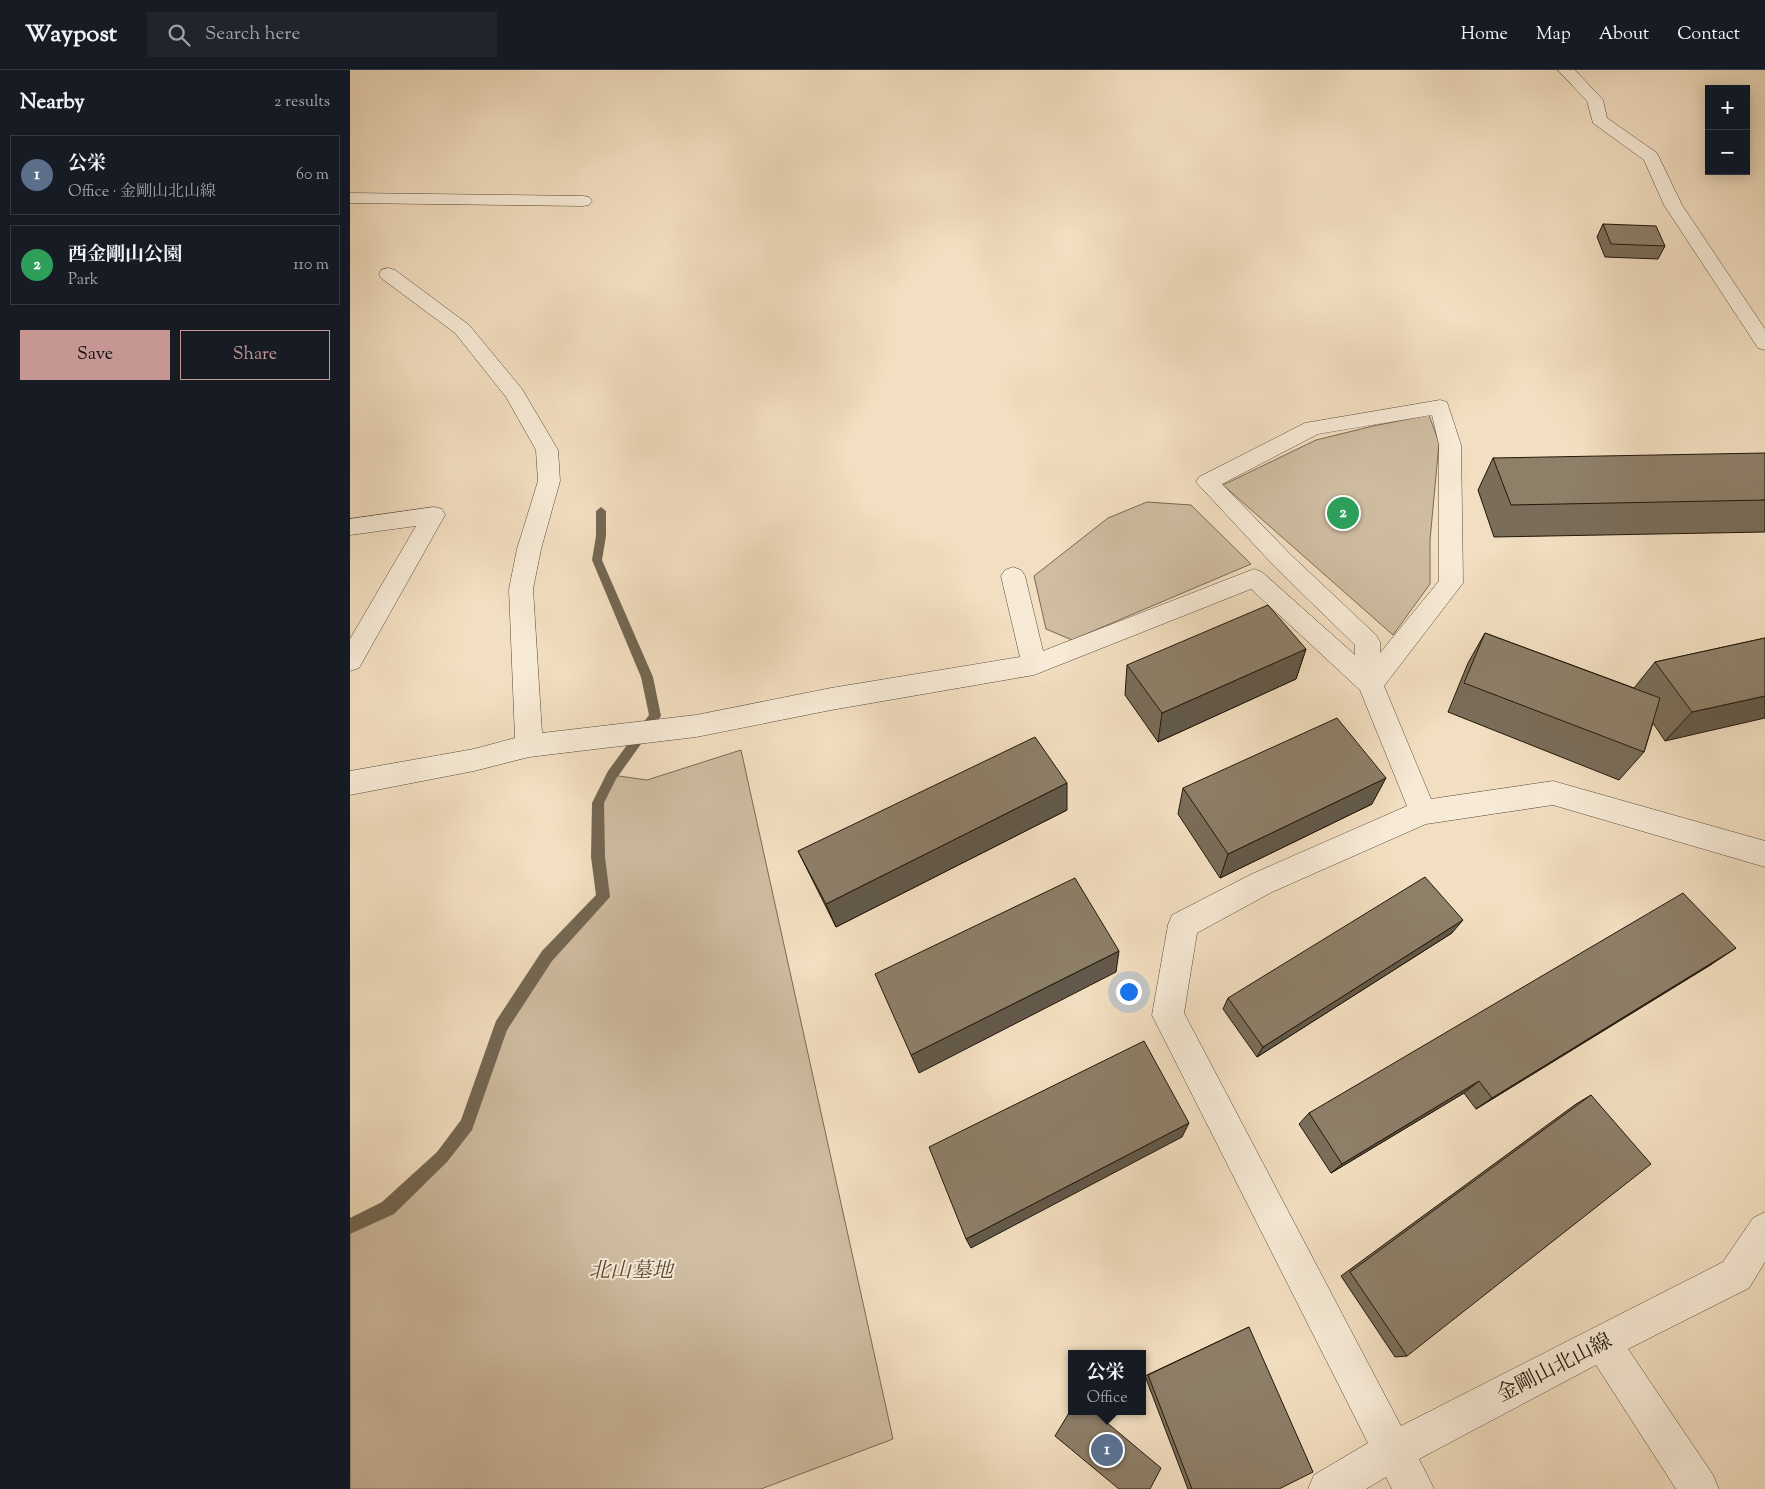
<!DOCTYPE html>
<html lang="en">
<head>
<meta charset="utf-8">
<style>
  :root { --surface:#171b24; --page:#20242c; --text:#f1f3f6; --muted:#9ea1a6; --line:#363941; --accent:#c59692 }
  body { margin:0; font-family:"Sorts Mill Goudy","Noto Serif JP",serif; background:var(--page); color:var(--text) }
  .controls { position:absolute; right:15px; top:15px; display:grid; overflow:hidden; border-radius:0px; box-shadow:0 2px 12px #0003 }
  .controls button { width:45px; height:45px; display:grid; place-items:center; padding:0; border:0; border-bottom:1px solid var(--line); background:var(--surface); color:var(--text); font:25px sans-serif }
  .you { position:absolute; left:778px; top:921px; width:18px; height:18px; margin:-12px; border:4px solid #fff; border-radius:50%; background:#1a73e8; box-shadow:0 0 0 8px #1a73e833 }
  .badge { display:grid; place-items:center; width:32px; height:32px; border-radius:50%; background:var(--accent); color:#fff; font-size:16px; font-weight:700 }
  .pin { position:absolute; translate:-50% -50%; border:2px solid #fff; box-shadow:0 1px 5px #0006 }
  .popup { position:absolute; left:718px; top:1280px; width:78px; height:65px; box-sizing:border-box; display:grid; place-content:center; border-radius:0px; background:var(--surface); filter:drop-shadow(0 1px 4px #0005); font-size:16px; white-space:nowrap; color:var(--muted) }
  .popup b { font-size:19px; color:var(--text) }
  .popup::after { content:''; position:absolute; left:50%; top:100%; margin-left:-10px; border:10px solid transparent; border-top-color:var(--surface) }
  .list { margin:0; padding:0; list-style:none }
  h2 { display:flex; justify-content:space-between; align-items:center; height:65px; margin:0; padding:0 20px; font-size:21px }
  h2 small { font-size:16px; font-weight:400; color:var(--muted) }
  .list li { display:grid; grid-template-columns:32px 1fr auto; gap:15px; align-items:center; box-sizing:border-box; height:80px; margin:0 10px 10px; padding:0 10px; border:1px solid var(--line); border-radius:0px }
  .list b { display:block; font-size:19px; white-space:nowrap }
  .list p { margin:0; font-size:16px; white-space:nowrap; color:var(--muted) }
  .list em { font-size:16px; font-style:normal; color:var(--muted) }
  .actions { display:flex; gap:10px; padding:15px 20px }
  .actions a { flex:1; padding:11px 0; border:1px solid var(--accent); border-radius:0px; text-align:center; font-size:18px; color:var(--accent) }
  .actions .main { background:var(--accent); color:#111 }
  .icon { flex:none; width:28px; height:28px; fill:none; stroke:currentColor; stroke-width:2; stroke-linecap:round; stroke-linejoin:round }
  .map { position:relative; flex:none; width:1415px; height:1419px; overflow:hidden }
  header { display:flex; align-items:center; gap:30px; box-sizing:border-box; height:70px; padding:0 25px; background:var(--surface); border-bottom:1px solid var(--line) }
  header strong { font-size:24px }
  nav { display:flex; gap:28px; margin-inline-start:auto; font-size:18px }
  .search { width:350px; height:45px; background:var(--page); display:flex; align-items:center; gap:12px; box-sizing:border-box; padding:0 18px; border-radius:0px; color:var(--muted); font-size:19px }
  main { display:flex }
  aside { flex:1; background:var(--surface) }
  .map>svg:first-child { display:block }
  .green { fill:#cfbca1; stroke:#786a56 }
  .lines { fill:none; stroke-linecap:round; stroke-linejoin:round }
  .stream { fill:#746752; fill-rule:evenodd }
  .minor-casing { stroke:#564a38; stroke-width:1 }
  .minor { fill:#f7ead6; fill-rule:evenodd }
  .wall { fill:#7a6d5a; stroke:#22180a }
  .shaded-wall { fill:#63594a; stroke:#22180a }
  .building { fill:#8e7f69; stroke:#22180a }
  .labels { text-anchor:middle; stroke-width:4; stroke-linejoin:round; paint-order:stroke }
  .near-park-label { font-size:21px; font-style:italic; fill:#564937; stroke:#f7ead6 }
  .near-street-label { font-size:21px; fill:#22180a; stroke:#f7ead6 }
</style>
</head>
<body>
<header>
<strong>Waypost</strong>
<div class="search"><svg class="icon" aria-label="search" viewBox="0 0 24 24"><circle cx="10" cy="10" r="6"/><path d="M15 15l6 6"/></svg>Search here</div>
<nav><a>Home</a><a>Map</a><a>About</a><a>Contact</a></nav>
</header>
<main>
<aside>
<h2>Nearby<small>2 results</small></h2>
<ul class="list">
<li><span class="badge" style="background:#5c6f8a">1</span><div><b>公栄</b><p>Office · 金剛山北山線</p></div><em>60 m</em></li>
<li><span class="badge" style="background:#2e9e5b">2</span><div><b>西金剛山公園</b><p>Park</p></div><em>110 m</em></li>
</ul>
<div class="actions"><a class="main">Save</a><a>Share</a></div>
</aside>
<div class="map">
<svg width="1415" height="1419" viewBox="0 0 1415 1419">
  <rect width="100%" height="100%" fill="#f2dec0"/>
  <filter id="stains"><feTurbulence type="fractalNoise" baseFrequency=".004" numOctaves="4"/><feColorMatrix values="0 0 0 0 .2 0 0 0 0 .09 0 0 0 0 .02 0 0 0 .5 -.17"/></filter>
  <radialGradient id="worn" r=".72"><stop offset=".6" stop-color="#630" stop-opacity="0"/><stop offset="1" stop-color="#630" stop-opacity=".3"/></radialGradient>
  <!-- green -->
  <g class="green">
    <path d="M1079,345L1089,373L1080,470V514L1043,565L873,415L966,370L1023,356Z"/>
    <path d="M797,432L841,435L901,494L722,570L696,559L684,506L758,448Z"/>
    <path d="M391,680L543,1369L411,1419H0V1156L38,1138L92,1087L117,1055L151,956L197,886L253,827L248,787V733L262,705L297,710Z"/>
  </g>
  <g class="lines">
    <!-- stream -->
    <path class="stream" d="M251,437L256,441V466L252,490L303,607L311,646L266,709L254,733L255,787L260,827L202,891L157,960L122,1060L97,1092L44,1144L0,1164V1148L32,1132L87,1082L111,1050L146,951L192,881L246,825L241,787L242,733L258,701L299,645L291,607L242,490L246,466V441Z"/>
    <defs>
      <g id="minor">
        <path d="M1208,0H1225L1253,30L1257,48L1307,83L1332,135L1415,259V280L1408,278L1314,135L1294,90L1243,53L1237,31Z"/>
        <path d="M0,123L233,126L239,127L242,131L239,135L233,136L0,133Z"/>
        <path d="M38,198L45,200L119,255L172,319L208,380L210,411L191,479L183,519L192,663L346,645L481,618L670,587L651,506L655,500L663,497L671,500L675,506L693,581L904,499L912,502L1005,585V575L925,497L846,412L849,407L955,353L1090,330L1097,332L1111,375L1113,513L1034,616L1081,729L1203,711L1415,771V797L1203,735L1076,754L922,822L847,863L834,943L1051,1356L1373,1192L1403,1148L1415,1142V1192L1399,1218L1278,1279L1363,1405L1369,1419H1326L1246,1295L1069,1389L1084,1419H1042L1036,1407L1016,1419H958L964,1405L1018,1373L802,945L818,855L822,845L902,804L1057,736L1010,620L901,519L684,605L481,640L346,667L179,687L124,701L0,725V701L124,679L165,668L159,519L167,479L188,411L186,380L156,327L105,263L31,208L29,204L31,200ZM1082,345L1089,375V511L1030,583V572L1026,565L941,485L872,414L968,364Z"/>
        <path d="M84,437L92,439L95,445L9,598L0,601V569L66,456L0,465V449Z"/>
      </g>
    </defs>
    <!-- minor casing -->
    <use href="#minor" class="minor-casing"/>
    <!-- minor -->
    <use href="#minor" class="minor"/>
  </g>
  <!-- wall -->
  <g class="wall">
    <path d="M1253,154L1315,176L1308,189L1255,187L1247,167Z"/>
    <path d="M1143,388L1415,430V462L1144,467L1128,420Z"/>
    <path d="M1135,563L1284,618L1305,592L1415,568L1315,671L1303,653L1294,682L1269,710L1098,642L1118,593Z"/>
    <path d="M956,579L946,609L808,672L775,625L777,595Z"/>
    <path d="M833,718L1022,734L870,808L828,744Z"/>
    <path d="M717,740L486,857L448,781Z"/>
    <path d="M1102,863L907,987L873,939L878,928Z"/>
    <path d="M1362,894L1126,1039L1114,1023L981,1103L949,1054L959,1043Z"/>
    <path d="M1241,1025L1057,1286L1045,1287L991,1206L1226,1034Z"/>
    <path d="M899,1257L929,1419H838L795,1306Z"/>
  </g>
  <!-- shaded-wall -->
  <g class="shaded-wall">
    <path d="M956,579L946,609L808,672L812,643Z"/>
    <path d="M1415,626V648L1315,671L1342,642Z"/>
    <path d="M1036,708L1022,734L870,808L878,784Z"/>
    <path d="M717,713V740L486,857L476,834Z"/>
    <path d="M1113,850L1102,863L907,987L913,977Z"/>
    <path d="M1386,878L1362,894L1126,1039L1142,1028Z"/>
    <path d="M769,881L766,902L569,1003L561,985Z"/>
    <path d="M1129,1011L1114,1023L981,1103L992,1094Z"/>
    <path d="M839,1053L832,1067L621,1178L616,1169Z"/>
  </g>
  <!-- building -->
  <g class="building">
    <path d="M1253,154L1306,156L1315,176L1261,174Z"/>
    <path d="M1415,383V430L1161,435L1143,388Z"/>
    <path d="M918,535L956,579L812,643L777,595Z"/>
    <path d="M1135,563L1310,628L1294,682L1114,613Z"/>
    <path d="M1415,568V626L1342,642L1305,592Z"/>
    <path d="M987,648L1036,708L878,784L833,718Z"/>
    <path d="M685,667L717,713L476,834L448,781Z"/>
    <path d="M1075,807L1113,850L913,977L878,928Z"/>
    <path d="M725,808L769,881L561,985L525,904Z"/>
    <path d="M1333,823L1386,878L1142,1028L1129,1011L992,1094L959,1043Z"/>
    <path d="M794,971L839,1053L616,1169L579,1077Z"/>
    <path d="M1241,1025L1301,1094L1057,1286L1000,1202Z"/>
    <path d="M899,1257L963,1402L929,1419H842L798,1305Z"/>
    <path d="M722,1338V1341H743L811,1398L800,1419H769L705,1366Z"/>
  </g>
  <g class="labels">
    <!-- near-park labels -->
    <g class="near-park-label">
      <text x="281" y="1207">北山墓地</text>
    </g>
    <!-- near-street labels -->
    <g class="near-street-label">
      <text transform="translate(1204 1297) rotate(-27)" y="7">金剛山北山線</text>
    </g>
  </g>
  <rect width="100%" height="100%" filter="url(#stains)"/>
  <rect width="100%" height="100%" fill="url(#worn)"/>
</svg>
<div class="controls">
<button>+</button>
<button>−</button>
</div>
<div class="you"></div>
<div class="pin badge" style="left:757px;top:1380px;background:#5c6f8a">1</div>
<div class="popup"><b>公栄</b>Office</div>
<div class="pin badge" style="left:993px;top:443px;background:#2e9e5b">2</div>
</div>
</main>
</body>
</html>
